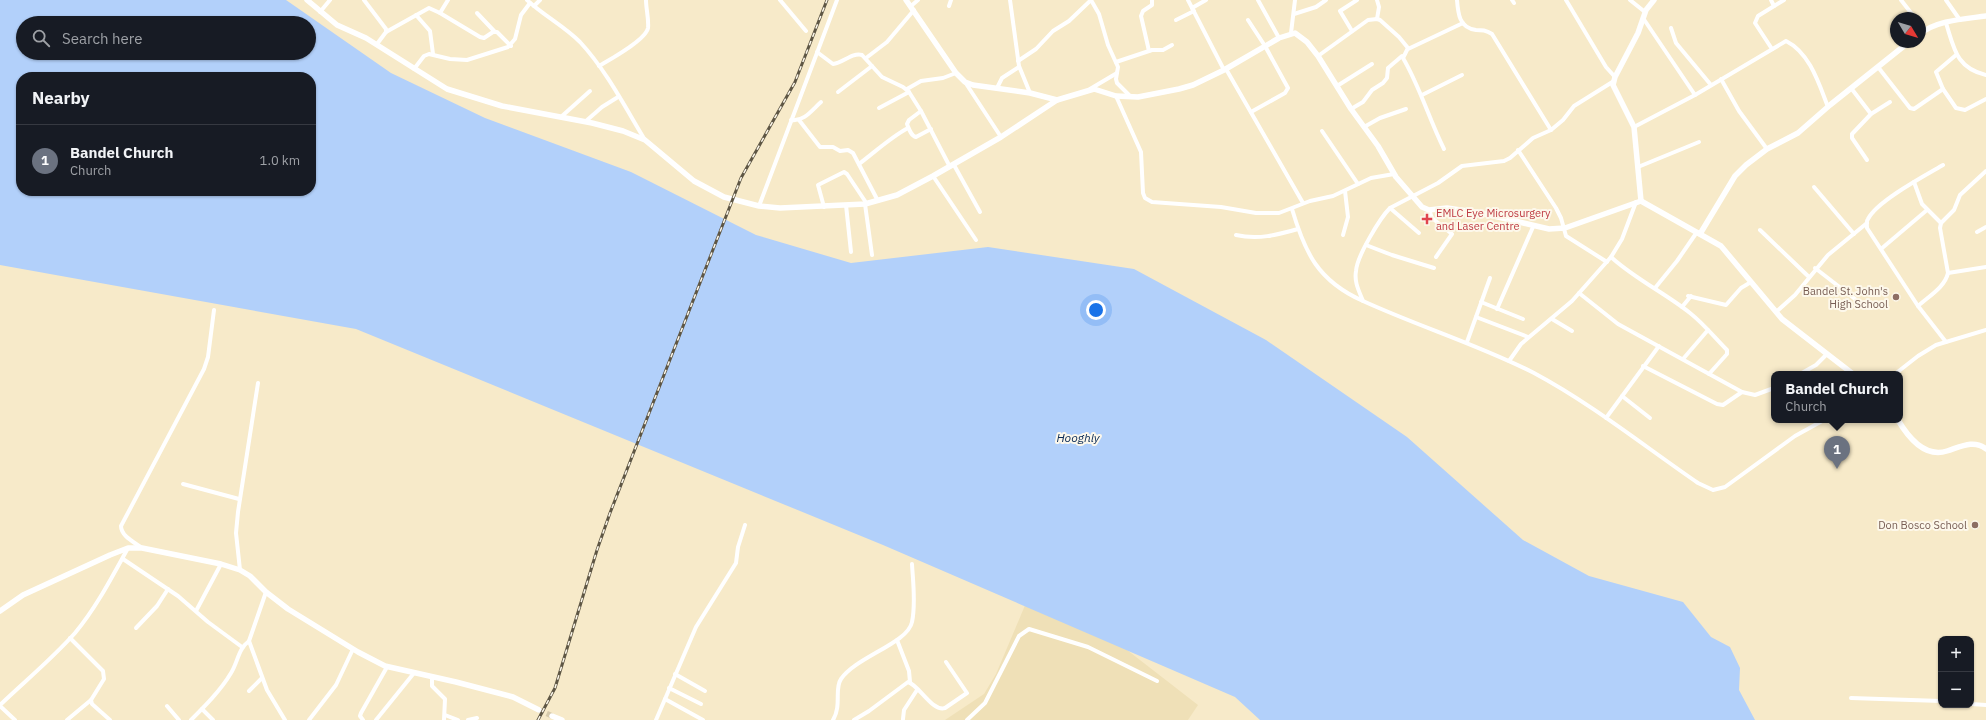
<!DOCTYPE html>
<html lang="en">
<head>
<meta charset="utf-8">
<style>
  :root { --surface:#171b24; --page:#20242c; --text:#f1f3f6; --muted:#9ea1a6; --line:#363941; --accent:#db2777 }
  body { margin:0; font-family:"IBM Plex Sans",sans-serif; background:var(--page); color:var(--text) }
  .controls { position:absolute; right:12px; bottom:12px; display:grid; overflow:hidden; border-radius:8px; box-shadow:0 1px 3px #0004 }
  .controls button { width:36px; height:36px; display:grid; place-items:center; padding:0; border:0; border-bottom:1px solid var(--line); background:var(--surface); color:var(--text); font:20px sans-serif }
  .compass { position:absolute; left:1890px; top:12px; width:36px; height:36px; border-radius:50%; background:var(--surface); box-shadow:0 1px 3px #0004; rotate:128deg }
  .you { position:absolute; left:1096px; top:310px; width:14px; height:14px; margin:-10px; border:3px solid #fff; border-radius:50%; background:#1a73e8; box-shadow:0 0 0 6px #1a73e833 }
  .badge { display:grid; place-items:center; width:26px; height:26px; border-radius:50%; background:var(--accent); color:#fff; font-size:13px; font-weight:700 }
  .pin { position:absolute; translate:-50% -33px; filter:drop-shadow(0 1px 2px #0008) }
  .pin::after { content:''; position:absolute; top:21px; width:14px; height:12px; background:inherit; clip-path:polygon(0 0,100% 0,50% 100%) }
  .popup { position:absolute; left:1771px; top:371px; width:132px; height:52px; box-sizing:border-box; display:grid; place-content:center; border-radius:8px; background:var(--surface); filter:drop-shadow(0 1px 3px #0005); font-size:13px; white-space:nowrap; color:var(--muted) }
  .popup b { font-size:15px; color:var(--text) }
  .popup::after { content:''; position:absolute; left:50%; top:100%; margin-left:-8px; border:8px solid transparent; border-top-color:var(--surface) }
  .list { margin:0; padding:0; list-style:none }
  h2 { display:flex; justify-content:space-between; align-items:center; height:52px; margin:0; padding:0 16px; font-size:17px }
  h2 small { font-size:13px; font-weight:400; color:var(--muted) }
  .list li { display:grid; grid-template-columns:26px 1fr auto; gap:12px; align-items:center; box-sizing:border-box; height:72px; padding:0 16px; border-top:1px solid var(--line) }
  .list b { display:block; font-size:15px; white-space:nowrap }
  .list p { margin:0; font-size:13px; white-space:nowrap; color:var(--muted) }
  .list em { font-size:13px; font-style:normal; color:var(--muted) }
  .icon { flex:none; width:22px; height:22px; fill:none; stroke:currentColor; stroke-width:2; stroke-linecap:round; stroke-linejoin:round }
  .map { position:relative; flex:none; width:1986px; height:720px; overflow:hidden }
  .search { position:absolute; background:var(--surface); box-shadow:0 1px 3px #0004; left:16px; top:16px; width:300px; height:44px; display:flex; align-items:center; gap:10px; box-sizing:border-box; padding:0 14px; border-radius:22px; color:var(--muted); font-size:15px }
  .panel { position:absolute; background:var(--surface); box-shadow:0 1px 3px #0004; left:16px; top:72px; width:300px; height:124px; border-radius:16px }
  .map>svg:first-child { display:block }
  .built { fill:#efe0b7 }
  .water { fill:#b2d0fa; fill-rule:evenodd }
  .lines { fill:none; stroke-linecap:round; stroke-linejoin:round }
  .secondary-tunnel { stroke:#d6caac; stroke-width:5.5; stroke-dasharray:5.5 3; stroke-linecap:butt }
  .street { stroke:#fff; stroke-width:4 }
  .secondary { stroke:#fff; stroke-width:5.5 }
  .rail-casing { stroke:#5e5644; stroke-width:3 }
  .rail { stroke:#fdf8eb; stroke-width:1.5; stroke-dasharray:4.5; stroke-linecap:butt }
  .health-dot { fill:#e0444e; stroke:#fdf8eb; stroke-width:1.5 }
  .education-dot { fill:#8d6e63; stroke:#fdf8eb; stroke-width:1.5 }
  .labels { text-anchor:middle; stroke-width:4; stroke-linejoin:round; paint-order:stroke }
  .health-label { font-size:11px; fill:#be3a42; stroke:#fdf8eb; text-anchor:start }
  .education-label { font-size:11px; fill:#785e54; stroke:#fdf8eb; text-anchor:end }
  .water-label { font-size:12px; font-style:italic; fill:#082954; stroke:#fdf8eb }
</style>
</head>
<body>
<div class="map">
<svg width="1986" height="720" viewBox="0 0 1986 720">
  <rect width="100%" height="100%" fill="#f7eac9"/>
  <!-- built -->
  <path class="built" d="M1026,603L1109,636L1198,705L1188,720H945L984,694L996,674Z"/>
  <!-- water -->
  <path class="water" d="M0,0H286L391,73L485,118L631,172L756,235L851,263L988,247L1134,269L1266,340L1407,437L1523,540L1589,576L1683,602L1711,637L1730,647L1740,668L1739,690L1755,720H1260L1235,697L883,545L356,329L0,265ZM23,23H309V53H23ZM21,77H311V191H21Z"/>
  <g class="lines">
    <!-- secondary-tunnel -->
    <path class="secondary-tunnel" d="M539,710L552,716"/>
    <!-- street -->
    <g class="street">
      <path d="M364,0L386,29V32L377,44"/>
      <path d="M527,0C543,15 564,26 580,42C606,70 625,107 645,140"/>
      <path d="M780,0L806,31"/>
      <path d="M1010,0L1019,66L1030,93"/>
      <path d="M1091,0L1099,14L1108,45L1118,67L1116,79L1117,83L1131,97"/>
      <path d="M1188,0L1224,70"/>
      <path d="M1258,0L1279,38"/>
      <path d="M1377,0L1379,7L1377,19"/>
      <path d="M1457,0C1458,13 1459,28 1476,30C1482,30 1486,30 1492,34L1551,130"/>
      <path d="M1512,0L1514,3"/>
      <path d="M1566,0L1606,67L1615,77"/>
      <path d="M1630,0L1645,12"/>
      <path d="M1771,0L1774,6"/>
      <path d="M1901,0L1915,18"/>
      <path d="M1946,0L1960,20"/>
      <path d="M534,6L540,0"/>
      <path d="M911,6L918,0"/>
      <path d="M949,6L951,0"/>
      <path d="M1192,8L1206,0"/>
      <path d="M320,12L330,0"/>
      <path d="M440,13L448,0"/>
      <path d="M477,13L495,32"/>
      <path d="M1294,14L1316,7L1326,0"/>
      <path d="M416,15L430,31L433,54"/>
      <path d="M1643,18L1695,95"/>
      <path d="M1176,20L1194,11"/>
      <path d="M1248,20L1265,46L1288,88L1285,93L1251,112"/>
      <path d="M1946,23C1954,48 1956,68 1986,75"/>
      <path d="M1920,25L1924,30"/>
      <path d="M1671,28L1676,43L1711,85"/>
      <path d="M1352,31L1340,11L1357,0"/>
      <path d="M386,32L429,8L440,13L480,37L484,38L493,32H497L511,46"/>
      <path d="M1291,33L1295,0"/>
      <path d="M1408,49L1463,23"/>
      <path d="M1772,49L1755,23L1758,16L1784,0"/>
      <path d="M1149,51L1141,16L1143,11L1152,5V0"/>
      <path d="M817,52L833,64C843,63 852,52 862,55L882,77L903,87L909,92L921,111L950,167"/>
      <path d="M1956,55L1936,72L1943,89L1956,108L1965,110L1986,99"/>
      <path d="M1318,56L1368,20L1377,19L1380,20L1399,37L1408,48L1403,58C1420,87 1429,119 1444,149"/>
      <path d="M866,58L887,42L914,10"/>
      <path d="M1018,61L1036,49L1053,31L1069,21L1091,0"/>
      <path d="M1116,62L1152,50H1163L1172,45"/>
      <path d="M599,66C609,60 646,40 648,28C649,19 646,9 646,0"/>
      <path d="M1878,67L1910,108L1914,109L1943,89"/>
      <path d="M414,69L424,56L429,54L450,59L467,60L508,47L515,39L521,15L530,3"/>
      <path d="M1226,69L1303,203"/>
      <path d="M1721,79L1739,111L1767,149"/>
      <path d="M1614,81L1574,106L1563,120L1551,130L1533,138L1510,158L1504,161L1462,166L1438,183L1390,208C1380,218 1357,256 1356,271C1354,282 1359,291 1363,301C1420,327 1479,345 1534,373C1592,404 1644,446 1698,483L1713,490L1725,487L1795,436L1824,420"/>
      <path d="M965,82L1001,137"/>
      <path d="M1337,86L1372,64"/>
      <path d="M997,88L1002,78L1019,67"/>
      <path d="M1851,88L1871,114"/>
      <path d="M907,89L921,81L943,78L956,73"/>
      <path d="M1090,89L1117,73"/>
      <path d="M838,92L872,66"/>
      <path d="M1422,95L1462,75"/>
      <path d="M1116,96L1141,152L1143,193L1145,198L1152,202L1221,207L1256,213H1279L1310,201L1333,196L1371,178L1394,174"/>
      <path d="M879,108L909,92"/>
      <path d="M1351,109L1363,102L1372,90L1383,83L1387,78L1388,68L1402,56"/>
      <path d="M921,111L909,120L907,124C909,129 911,136 916,137L931,129"/>
      <path d="M562,116L590,91"/>
      <path d="M791,120C804,122 812,110 821,102"/>
      <path d="M799,120L820,147H833L840,151L848,150L853,153L878,201"/>
      <path d="M586,121L602,107L618,97"/>
      <path d="M1364,127L1380,118L1406,109"/>
      <path d="M1634,127L1695,95L1786,41C1810,53 1819,84 1828,107"/>
      <path d="M1322,131L1358,184"/>
      <path d="M1518,150L1556,208L1561,218L1566,236L1607,262"/>
      <path d="M1867,160L1852,138V134L1871,114L1890,102"/>
      <path d="M859,164C875,152 891,137 908,128"/>
      <path d="M954,165L980,212"/>
      <path d="M1943,165C1926,175 1877,201 1868,219C1866,221 1867,225 1867,228L1918,306L1946,342"/>
      <path d="M1638,167L1699,142"/>
      <path d="M933,176L976,240"/>
      <path d="M1914,182L1922,204L1941,223"/>
      <path d="M1814,187L1854,234"/>
      <path d="M865,204L872,255"/>
      <path d="M846,205L851,252"/>
      <path d="M759,206L837,0"/>
      <path d="M824,207L818,185L844,172L847,174L867,204"/>
      <path d="M1390,208L1419,233"/>
      <path d="M1292,209C1305,253 1318,281 1363,301"/>
      <path d="M1429,210L1432,218L1452,234L1436,257"/>
      <path d="M1760,230L1809,277"/>
      <path d="M1977,232L1986,227"/>
      <path d="M1236,235C1258,240 1277,235 1298,229"/>
      <path d="M1343,235L1348,217L1345,191"/>
      <path d="M1366,245L1392,255L1434,268"/>
      <path d="M1881,249L1927,210"/>
      <path d="M1611,257C1635,279 1665,293 1690,313C1704,324 1715,338 1727,350V354L1709,374"/>
      <path d="M1815,268L1855,299"/>
      <path d="M1948,273L1986,267"/>
      <path d="M1655,288L1677,261L1697,232"/>
      <path d="M1579,293L1618,324L1742,392L1755,395L1774,388"/>
      <path d="M1688,296L1726,305L1741,288L1751,282"/>
      <path d="M1481,302L1523,319"/>
      <path d="M1918,306C1929,296 1945,287 1948,273L1940,228L1941,223L1954,210L1960,195L1986,171"/>
      <path d="M1682,307L1691,296"/>
      <path d="M1497,309L1533,227"/>
      <path d="M1776,312L1795,295L1828,255L1867,223"/>
      <path d="M1476,317L1528,337"/>
      <path d="M1552,319L1572,331"/>
      <path d="M1467,342L1490,278"/>
      <path d="M1683,359L1708,330"/>
      <path d="M1509,361L1521,344L1572,301L1611,257L1622,239L1636,202"/>
      <path d="M1643,366L1717,404L1723,405L1742,392"/>
      <path d="M1800,374L1816,365L1827,354"/>
      <path d="M1895,374L1918,356L1936,345L1986,330"/>
      <path d="M1622,396L1650,418"/>
      <path d="M1606,418L1659,346"/>
      <path d="M183,484L239,499"/>
      <path d="M142,548C134,542 121,536 121,526L204,369L208,357L214,310"/>
      <path d="M123,559L178,596L208,622L242,647"/>
      <path d="M240,570L236,533L238,512L258,383"/>
      <path d="M266,592L249,641L267,690L285,720"/>
      <path d="M196,611L221,564"/>
      <path d="M136,628L157,606L168,589"/>
      <path d="M70,638L103,671L104,679L91,700L92,704L110,720"/>
      <path d="M897,640L909,671L910,682"/>
      <path d="M675,674L705,691"/>
      <path d="M432,677V686L445,699L444,720"/>
      <path d="M669,688L701,704"/>
      <path d="M249,691L262,678"/>
      <path d="M1851,698L1941,701"/>
      <path d="M665,699L703,720"/>
      <path d="M1971,704L1986,705"/>
      <path d="M0,705C25,681 52,659 75,633C96,608 112,577 128,548"/>
      <path d="M0,706L15,720"/>
      <path d="M167,706L179,720"/>
      <path d="M202,709L213,720"/>
      <path d="M445,715L458,720"/>
      <path d="M903,719L904,710L917,690"/>
      <path d="M67,720L91,700"/>
      <path d="M191,720C205,706 221,690 231,673C238,662 238,649 249,641"/>
      <path d="M309,720L336,685L353,649"/>
      <path d="M363,720L360,716L361,713L387,667"/>
      <path d="M376,720L414,673"/>
      <path d="M468,720L477,718"/>
      <path d="M656,720L696,627L736,563L738,547L745,525"/>
      <path d="M833,720C842,705 834,689 841,679C856,657 908,643 912,622C916,604 913,582 912,564"/>
      <path d="M854,720L869,711L908,682C919,685 932,712 945,708L967,693L946,662"/>
      <path d="M967,720L985,703L1019,636L1029,629L1088,647L1157,681"/>
    </g>
    <!-- secondary -->
    <g class="secondary">
      <path d="M307,0L337,25L366,38L447,89L502,106L592,123L623,131L645,140L694,181L724,197L759,206L780,208L865,204L897,195L933,176L1001,137L1057,100"/>
      <path d="M906,0L956,73L965,82L973,85L1030,93L1057,100L1094,89L1116,96L1138,97L1179,89L1193,85L1224,70L1279,38L1295,33L1307,42L1318,56L1351,109L1378,146L1396,177L1422,207L1429,210L1447,208L1481,213L1549,229L1565,228L1641,201L1721,246L1782,319L1853,374"/>
      <path d="M1920,34C1937,20 1965,19 1986,16"/>
      <path d="M1641,201L1634,127L1613,85L1615,77L1638,33L1646,10L1654,0"/>
      <path d="M1700,234L1735,176L1746,165L1767,149L1798,133L1830,105L1909,42"/>
      <path d="M1898,420C1908,437 1925,458 1947,451C1960,447 1974,439 1986,449"/>
      <path d="M0,611L23,595L110,555L128,548H142L221,564L240,570L250,576L266,592L288,609L358,652L385,666L456,682L513,697L539,710"/>
      <path d="M552,716L562,720"/>
    </g>
    <defs>
      <path id="rail" d="M538,720L555,688L597,550L610,513L741,178L795,82L827,0"/>
    </defs>
    <!-- rail casing -->
    <use href="#rail" class="rail-casing"/>
    <!-- rail -->
    <use href="#rail" class="rail"/>
  </g>
  <!-- markers -->
  <path class="health-dot" d="M1425 213h4v4h4v4h-4v4h-4v-4h-4v-4h4z"/>
  <g class="education-dot">
    <circle cx="1896" cy="297" r="4"/>
    <circle cx="1975" cy="525" r="4"/>
  </g>
  <g class="labels">
    <!-- health labels -->
    <g class="health-label">
      <text x="1436" y="217">EMLC Eye Microsurgery<tspan x="1436" dy="13">and Laser Centre</tspan></text>
    </g>
    <!-- education labels -->
    <g class="education-label">
      <text x="1888" y="295">Bandel St. John's<tspan x="1888" dy="13">High School</tspan></text>
      <text x="1967" y="529">Don Bosco School</text>
    </g>
    <!-- water labels -->
    <g class="water-label">
      <text x="1078" y="442">Hooghly</text>
    </g>
  </g>
</svg>
<div class="controls">
<button>+</button>
<button>−</button>
</div>
<svg class="compass" viewBox="-18 -18 36 36"><path d="M0-13l5 13h-10z" fill="#e53935"/><path d="M0 13l5-13h-10z" fill="#9ea1a6"/></svg>
<div class="you"></div>
<div class="pin badge" style="left:1837px;top:469px;background:#6b7280">1</div>
<div class="popup"><b>Bandel Church</b>Church</div>
<div class="search"><svg class="icon" aria-label="search" viewBox="0 0 24 24"><circle cx="10" cy="10" r="6"/><path d="M15 15l6 6"/></svg>Search here</div>
<section class="panel">
<h2>Nearby<small></small></h2>
<ul class="list">
<li><span class="badge" style="background:#6b7280">1</span><div><b>Bandel Church</b><p>Church</p></div><em>1.0 km</em></li>
</ul>
</section>
</div>
</body>
</html>
